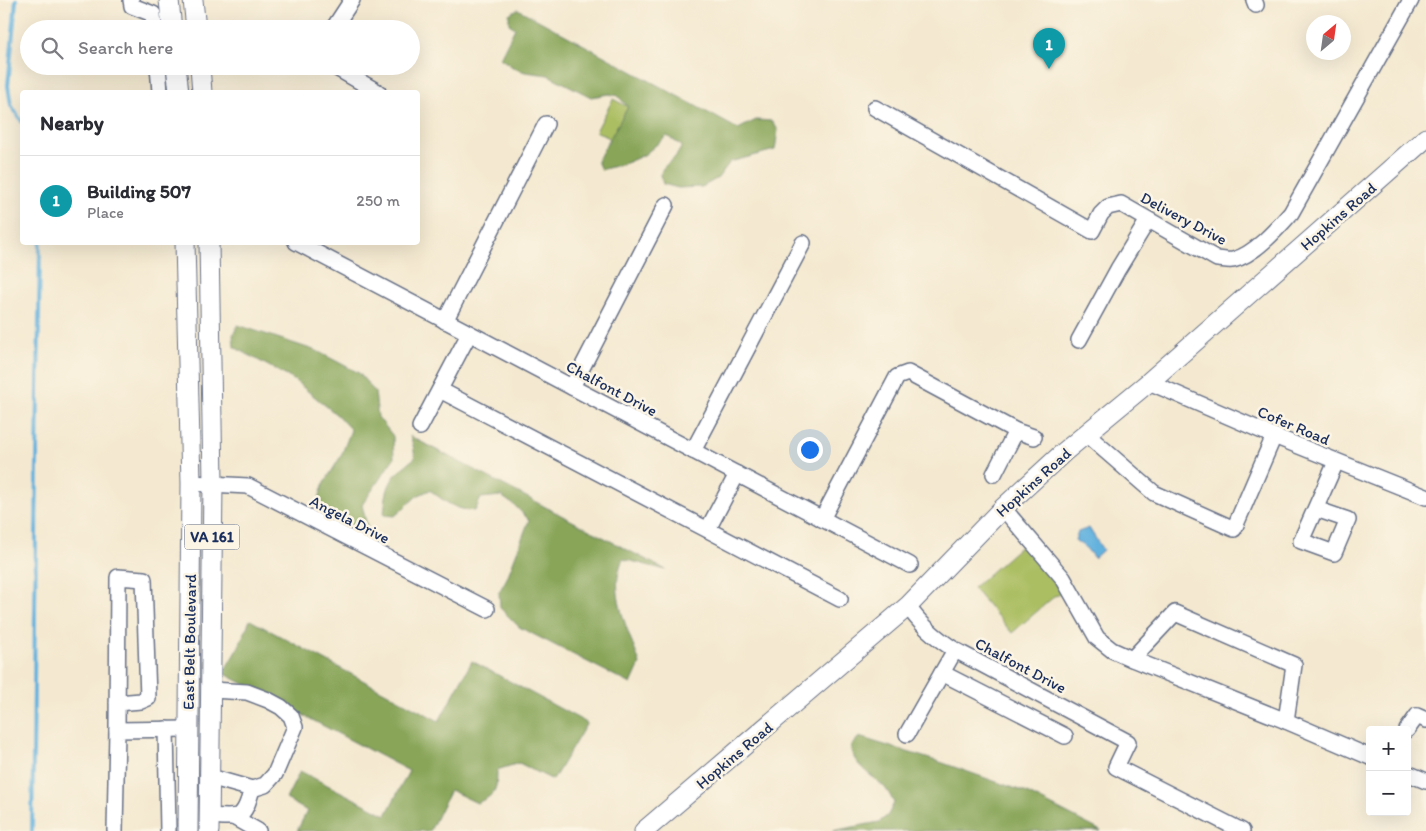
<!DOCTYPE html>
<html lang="en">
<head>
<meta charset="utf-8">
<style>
  :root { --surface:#fff; --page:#f2f2f3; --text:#2b2b33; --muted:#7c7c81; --line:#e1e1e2; --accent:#1f6fb2 }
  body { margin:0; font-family:Itim,sans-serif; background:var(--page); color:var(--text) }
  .controls { position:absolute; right:15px; bottom:15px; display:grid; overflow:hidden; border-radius:5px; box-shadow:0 5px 20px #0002 }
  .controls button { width:45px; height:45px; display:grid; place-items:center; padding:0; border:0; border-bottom:1px solid var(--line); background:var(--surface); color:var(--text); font:25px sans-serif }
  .compass { position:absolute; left:1306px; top:15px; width:45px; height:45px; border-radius:50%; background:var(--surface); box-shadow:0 5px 20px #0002; rotate:29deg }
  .you { position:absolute; left:809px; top:449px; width:18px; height:18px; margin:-12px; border:4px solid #fff; border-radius:50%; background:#1a73e8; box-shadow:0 0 0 8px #1a73e833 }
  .badge { display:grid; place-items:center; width:32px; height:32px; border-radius:50%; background:var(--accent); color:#fff; font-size:16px; font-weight:700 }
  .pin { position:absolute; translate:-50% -41px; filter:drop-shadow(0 1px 2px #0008) }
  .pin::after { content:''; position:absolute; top:26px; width:18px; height:15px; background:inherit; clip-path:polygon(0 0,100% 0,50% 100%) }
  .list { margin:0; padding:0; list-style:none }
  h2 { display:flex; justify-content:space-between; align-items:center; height:65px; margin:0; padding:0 20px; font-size:21px }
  h2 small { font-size:16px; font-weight:400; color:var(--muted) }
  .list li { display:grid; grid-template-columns:32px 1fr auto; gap:15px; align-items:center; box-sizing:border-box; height:90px; padding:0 20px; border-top:1px solid var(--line) }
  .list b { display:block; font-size:19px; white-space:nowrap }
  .list p { margin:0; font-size:16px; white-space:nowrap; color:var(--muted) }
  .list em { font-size:16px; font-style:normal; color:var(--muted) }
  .icon { flex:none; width:28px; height:28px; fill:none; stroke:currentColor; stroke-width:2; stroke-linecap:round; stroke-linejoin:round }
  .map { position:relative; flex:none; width:1426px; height:831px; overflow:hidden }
  .search { position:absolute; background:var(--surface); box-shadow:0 5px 20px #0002; left:20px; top:20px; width:400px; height:55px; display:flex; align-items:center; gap:12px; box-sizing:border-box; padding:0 18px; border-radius:28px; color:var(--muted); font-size:19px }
  .panel { position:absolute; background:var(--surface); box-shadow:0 5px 20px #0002; left:20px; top:90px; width:400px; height:155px; border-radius:5px }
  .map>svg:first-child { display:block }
  .green { fill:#abbe62; stroke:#637660 }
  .forest { fill:#88a558; stroke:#526a5b }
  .water { fill:#64b2de; stroke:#40709e }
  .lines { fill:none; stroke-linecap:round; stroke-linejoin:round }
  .stream { stroke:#64b2de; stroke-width:4 }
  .minor-casing { stroke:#677086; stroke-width:18 }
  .major-casing { stroke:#677086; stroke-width:21 }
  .minor { stroke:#fff; stroke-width:15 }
  .major { stroke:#fff; stroke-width:19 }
  .labels { text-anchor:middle; stroke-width:5; stroke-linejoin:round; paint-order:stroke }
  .shield { fill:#fcf5e5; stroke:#5e6a86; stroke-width:1 }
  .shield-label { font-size:15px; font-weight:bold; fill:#1b2f5e }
  .street-label { font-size:16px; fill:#1b2f5e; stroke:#fcf5e5 }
</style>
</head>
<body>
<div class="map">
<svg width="1426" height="831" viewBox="0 0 1426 831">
  <rect width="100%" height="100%" fill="#fcf5e5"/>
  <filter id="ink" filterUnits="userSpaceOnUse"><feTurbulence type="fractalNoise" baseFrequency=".02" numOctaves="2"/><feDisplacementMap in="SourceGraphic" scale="10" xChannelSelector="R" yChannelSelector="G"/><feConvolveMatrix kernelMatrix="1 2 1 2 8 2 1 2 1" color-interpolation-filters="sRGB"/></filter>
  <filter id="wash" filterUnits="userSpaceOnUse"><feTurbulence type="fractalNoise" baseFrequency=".0096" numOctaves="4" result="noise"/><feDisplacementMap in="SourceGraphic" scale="20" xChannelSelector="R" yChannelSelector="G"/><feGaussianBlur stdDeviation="1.12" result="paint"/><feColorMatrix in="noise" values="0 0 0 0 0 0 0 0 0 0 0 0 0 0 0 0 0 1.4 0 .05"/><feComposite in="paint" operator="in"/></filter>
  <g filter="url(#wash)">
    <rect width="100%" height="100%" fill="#f4e9d0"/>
    <!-- green -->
    <g class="green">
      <path d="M613,99L628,107L611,139L596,131Z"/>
      <path d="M1023,544L1064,590L1057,596L1056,595L1012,633L973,588Z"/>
    </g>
    <!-- forest -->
    <g class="forest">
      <path d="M518,9L738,129L756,120L772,121L778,130L775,150L730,162L718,178L702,187L678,188L663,184C657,167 666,167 675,157C678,154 680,149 682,146L667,136L644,155L626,163L601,170L597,161L628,107L618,96L609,94L591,97L548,75L525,72L514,68L500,58L515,28L509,24V14Z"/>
      <path d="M238,325L317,351L359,373L375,392L378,417L393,436L394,458L362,505L368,530H360L317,505L323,485L341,456L351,430L337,415L294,380L234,347L233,335Z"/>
      <path d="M410,436L666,570L623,559C607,592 630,633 640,664L631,684L519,627L500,608L499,592L507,578L529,520L514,505L501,496L481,498L475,511C455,510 445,502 430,490L417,496L395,516L384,515C386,485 390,476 415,458L413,445Z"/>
      <path d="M250,620L439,721L472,661L587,723L553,780L519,763L497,770C497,790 496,795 477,803L450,790L430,831H297L307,811L286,799L300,771L386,815L409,771L223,673L239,646Z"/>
      <path d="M859,737L943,763L1025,792L1101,831H832L879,822L888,815L894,803C892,799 889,793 886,789C874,776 851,765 851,746Z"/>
    </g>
    <!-- water -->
    <path class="water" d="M1089,528L1103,550L1094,558L1086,548L1075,540L1078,532Z"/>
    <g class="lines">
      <!-- stream -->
      <g class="stream">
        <path d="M16,0L8,86L11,105L22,122"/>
        <path d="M32,831L40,242"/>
      </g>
    </g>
  </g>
  <g filter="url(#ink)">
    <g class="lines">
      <defs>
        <g id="minor">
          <path d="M131,0L132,6L153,14L154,29"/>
          <path d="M1254,0L1256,5"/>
          <path d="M333,29L352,0"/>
          <path d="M158,66L160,92"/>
          <path d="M333,66L378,92"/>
          <path d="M875,108L1092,231L1101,214L1108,207L1121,204L1217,259C1222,259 1228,261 1233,260C1254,255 1277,229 1291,213L1411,0"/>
          <path d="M296,242L910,565"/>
          <path d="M445,321L546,124"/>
          <path d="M1079,340L1118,269L1148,220"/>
          <path d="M1149,382L1274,436L1426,497"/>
          <path d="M572,387L666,205"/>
          <path d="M440,390L840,599"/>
          <path d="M420,427L469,334"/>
          <path d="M1086,434L1154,493L1234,529L1274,436"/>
          <path d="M693,451L803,243"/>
          <path d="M994,474L1016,431"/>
          <path d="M191,483L248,486L487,609"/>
          <path d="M1003,508L1063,578L1097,638L1112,650L1132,659L1286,721L1370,757"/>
          <path d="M1316,509L1348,520L1334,553L1301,541L1336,462"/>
          <path d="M822,519L897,377L908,373L1016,431L1034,437"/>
          <path d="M708,529L737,474"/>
          <path d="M908,606C920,625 936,638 955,650L1128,742L1116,767L1242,831"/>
          <path d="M1132,659L1175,613L1294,665L1286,721"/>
          <path d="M942,673L1065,736"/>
          <path d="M166,729L168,831"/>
          <path d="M117,730L118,577L144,579L148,698L141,701L117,703"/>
          <path d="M1407,730L1417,716L1426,720"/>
          <path d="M907,734L955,650"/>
          <path d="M1407,773L1426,781"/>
          <path d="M210,777L252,789L265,785L275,774L295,727L291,716L281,707L268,700L247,692L211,690"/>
          <path d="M209,816C240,818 243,821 252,789"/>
          <path d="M235,818L258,831"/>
          <path d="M115,831L117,730L189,729"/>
        </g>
        <g id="major">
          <path d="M169,0L172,29"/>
          <path d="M193,0L196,29"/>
          <path d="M176,66L179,92"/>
          <path d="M200,66L202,92"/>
          <path d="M185,242L191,483L188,831"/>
          <path d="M209,242L213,483L209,831"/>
          <path d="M644,831L908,606L1003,508L1064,452L1149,382L1426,138"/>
        </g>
      </defs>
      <!-- minor casing -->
      <use href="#minor" class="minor-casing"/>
      <!-- major casing -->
      <use href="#major" class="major-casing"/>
      <!-- minor -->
      <use href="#minor" class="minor"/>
      <!-- major -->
      <use href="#major" class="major"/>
    </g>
  </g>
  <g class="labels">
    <!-- shield labels -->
    <rect class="shield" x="184.5" y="524.5" width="55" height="25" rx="4"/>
    <g class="shield-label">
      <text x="212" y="542">VA 161</text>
    </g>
    <!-- street labels -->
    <g class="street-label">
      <text transform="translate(1338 216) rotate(-41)" y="6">Hopkins Road</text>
      <text transform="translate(1184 218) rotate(28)" y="6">Delivery Drive</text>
      <text transform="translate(612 388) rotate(28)" y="6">Chalfont Drive</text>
      <text transform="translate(1294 425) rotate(23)" y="6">Cofer Road</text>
      <text transform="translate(1033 482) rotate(-42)" y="6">Hopkins Road</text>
      <text transform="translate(350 519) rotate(27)" y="6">Angela Drive</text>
      <text transform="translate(189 642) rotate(-89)" y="6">East Belt Boulevard</text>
      <text transform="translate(1021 665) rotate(28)" y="6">Chalfont Drive</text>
      <text transform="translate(734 755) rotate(-40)" y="6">Hopkins Road</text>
    </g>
  </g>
</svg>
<div class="controls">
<button>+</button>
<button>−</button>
</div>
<svg class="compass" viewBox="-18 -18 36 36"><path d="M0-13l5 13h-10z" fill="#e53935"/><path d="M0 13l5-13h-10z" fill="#7c7c81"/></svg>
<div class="you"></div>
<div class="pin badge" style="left:1049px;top:69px;background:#0f9aa8">1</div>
<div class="search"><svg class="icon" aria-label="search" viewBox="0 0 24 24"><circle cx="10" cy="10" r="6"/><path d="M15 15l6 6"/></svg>Search here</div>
<section class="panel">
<h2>Nearby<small></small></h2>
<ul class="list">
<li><span class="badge" style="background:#0f9aa8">1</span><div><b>Building 507</b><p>Place</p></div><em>250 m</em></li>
</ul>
</section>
</div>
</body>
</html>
